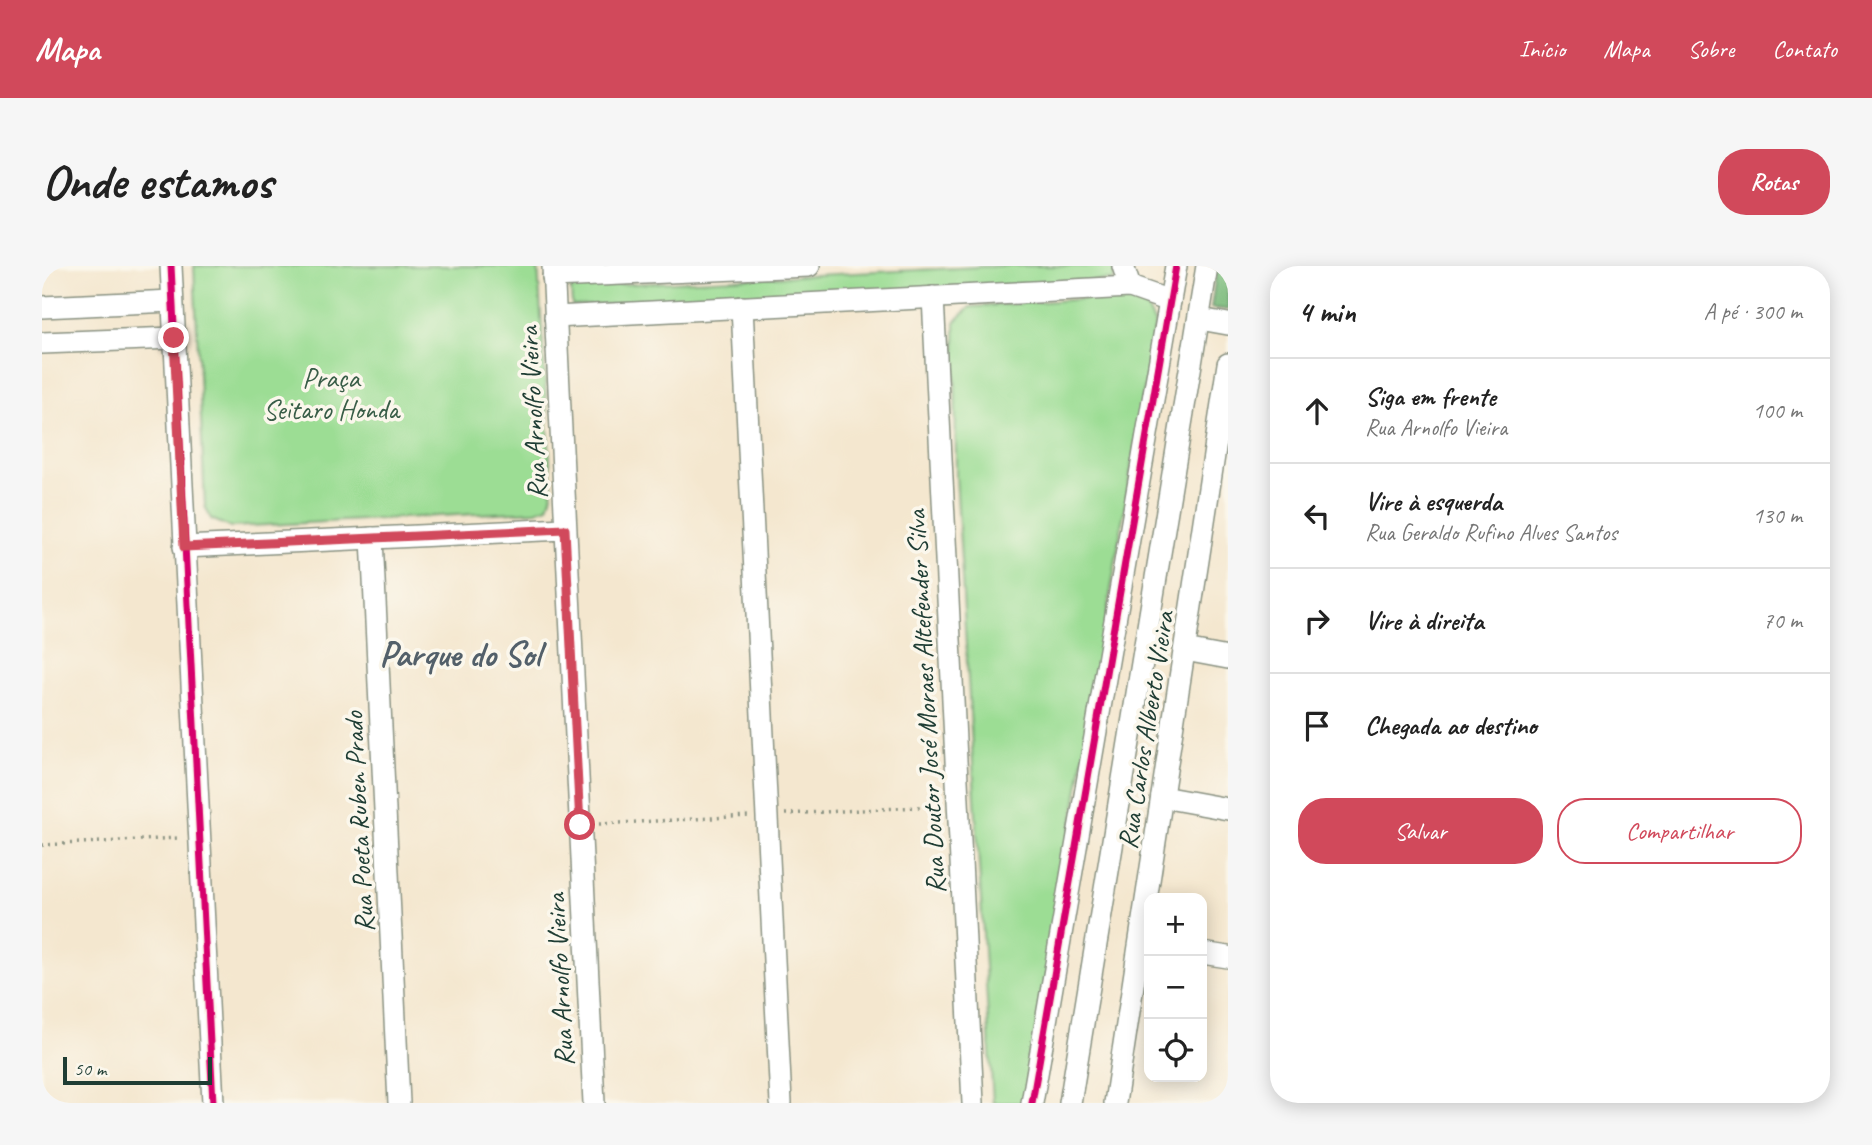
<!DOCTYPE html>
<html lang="pt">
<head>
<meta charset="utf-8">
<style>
  :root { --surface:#fff; --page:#f6f6f6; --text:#222; --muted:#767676; --line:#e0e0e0; --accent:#d1495b }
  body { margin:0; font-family:Caveat,sans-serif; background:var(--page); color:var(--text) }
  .controls { position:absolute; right:21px; bottom:21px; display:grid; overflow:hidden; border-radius:14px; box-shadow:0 4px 18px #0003 }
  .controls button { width:63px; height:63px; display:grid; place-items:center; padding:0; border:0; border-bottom:2px solid var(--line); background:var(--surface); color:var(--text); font:35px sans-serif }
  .scale { position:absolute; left:21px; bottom:18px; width:149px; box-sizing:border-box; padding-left:7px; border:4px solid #1f3d34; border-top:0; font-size:19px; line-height:24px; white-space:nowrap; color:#1f3d34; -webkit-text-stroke:5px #fbf7ec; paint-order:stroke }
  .stop { position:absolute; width:21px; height:21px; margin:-16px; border:5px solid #d1495b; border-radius:50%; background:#fff }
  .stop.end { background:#d1495b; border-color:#fff; box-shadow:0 2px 7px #0008 }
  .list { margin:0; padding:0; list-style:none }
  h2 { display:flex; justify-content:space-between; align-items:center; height:91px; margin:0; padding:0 28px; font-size:30px }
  h2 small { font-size:23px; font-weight:400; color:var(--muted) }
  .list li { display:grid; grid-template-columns:46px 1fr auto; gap:21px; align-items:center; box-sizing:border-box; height:105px; padding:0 28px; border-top:2px solid var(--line) }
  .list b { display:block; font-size:26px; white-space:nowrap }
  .list p { margin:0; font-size:23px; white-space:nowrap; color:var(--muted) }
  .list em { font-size:23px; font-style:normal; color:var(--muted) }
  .actions { display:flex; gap:14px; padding:21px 28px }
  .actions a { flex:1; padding:16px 0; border:2px solid var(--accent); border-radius:28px; text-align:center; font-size:24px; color:var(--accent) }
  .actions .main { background:var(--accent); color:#fff }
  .icon { flex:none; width:38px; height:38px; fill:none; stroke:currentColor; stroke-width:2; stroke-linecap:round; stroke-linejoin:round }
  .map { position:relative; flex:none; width:1186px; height:837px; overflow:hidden; border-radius:28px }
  header { display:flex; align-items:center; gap:42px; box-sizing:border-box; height:98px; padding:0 35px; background:var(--accent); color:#fff }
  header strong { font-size:33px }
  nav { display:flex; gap:38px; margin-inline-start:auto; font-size:24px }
  .intro { display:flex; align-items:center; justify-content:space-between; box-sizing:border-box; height:168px; padding:0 42px }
  h1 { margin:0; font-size:49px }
  .button { padding:18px 32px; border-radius:28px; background:var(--accent); color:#fff; font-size:24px; font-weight:700 }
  main { display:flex; gap:42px; padding:0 42px }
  aside { flex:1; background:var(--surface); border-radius:28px; box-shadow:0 4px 18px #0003 }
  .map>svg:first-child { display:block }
  .green { fill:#9cdd94; stroke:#5e8d64; stroke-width:2 }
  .forest { fill:#7dbc7e; stroke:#4e7c59; stroke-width:2 }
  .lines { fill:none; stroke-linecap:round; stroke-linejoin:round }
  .minor-casing { stroke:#8a9282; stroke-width:24 }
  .path { stroke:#8a9282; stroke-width:3.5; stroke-dasharray:2 5; stroke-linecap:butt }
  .minor { stroke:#fff; stroke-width:21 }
  .cycleway-casing { stroke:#fbf7ec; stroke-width:11 }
  .cycleway { stroke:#d6006c; stroke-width:7 }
  .route { stroke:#d1495b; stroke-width:9 }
  .labels { text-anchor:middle; stroke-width:7; stroke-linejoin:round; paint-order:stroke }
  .park-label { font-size:28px; fill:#385d47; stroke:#fbf7ec }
  .street-label { font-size:28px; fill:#1f3d34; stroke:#fbf7ec }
  .district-label { font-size:35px; font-weight:bold; fill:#53606a; stroke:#fbf7ec }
</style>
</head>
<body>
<header>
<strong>Mapa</strong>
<nav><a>Início</a><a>Mapa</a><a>Sobre</a><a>Contato</a></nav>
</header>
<div class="intro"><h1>Onde estamos</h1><a class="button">Rotas</a></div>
<main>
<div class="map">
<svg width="1186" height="837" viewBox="0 0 1186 837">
  <rect width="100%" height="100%" fill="#fbf7ec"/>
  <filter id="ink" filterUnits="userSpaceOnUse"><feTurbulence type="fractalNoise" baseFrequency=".0143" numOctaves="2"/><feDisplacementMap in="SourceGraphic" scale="14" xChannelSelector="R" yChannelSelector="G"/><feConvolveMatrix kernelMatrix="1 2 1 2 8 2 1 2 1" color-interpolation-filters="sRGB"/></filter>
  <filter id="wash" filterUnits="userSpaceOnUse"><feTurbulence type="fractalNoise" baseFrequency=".00686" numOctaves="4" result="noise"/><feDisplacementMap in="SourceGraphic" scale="28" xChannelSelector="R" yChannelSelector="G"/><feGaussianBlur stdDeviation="1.57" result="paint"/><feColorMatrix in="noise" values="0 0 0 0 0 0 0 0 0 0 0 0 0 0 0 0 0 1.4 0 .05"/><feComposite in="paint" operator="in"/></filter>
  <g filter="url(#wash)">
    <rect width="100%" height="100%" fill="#f4e7cf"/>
    <!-- green -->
    <g class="green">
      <path d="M152,0H496L510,228L506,241L494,245L188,261L169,253L163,240Z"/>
      <path d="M956,0H1072V14L530,40L529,21Z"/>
      <path d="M1084,30L1103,38L1113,58L984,837H951L914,210L913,56L928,41Z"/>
    </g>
    <!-- forest -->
    <path class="forest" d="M1175,0H1186V44L1169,42Z"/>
  </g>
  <g filter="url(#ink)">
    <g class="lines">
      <defs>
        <g id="minor">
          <path d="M129,0L171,837"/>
          <path d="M511,0L552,837"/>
          <path d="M1081,0L1088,21"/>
          <path d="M511,11L767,0"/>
          <path d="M891,31L931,837"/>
          <path d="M0,41L130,35"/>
          <path d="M700,41L739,837"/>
          <path d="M513,51L1088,21L1128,35"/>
          <path d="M1158,53L1186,58"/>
          <path d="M0,77L132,72"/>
          <path d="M330,272L357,837"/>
          <path d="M142,281L523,263"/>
          <path d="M1143,384L1186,392"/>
          <path d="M1120,531L1186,543"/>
          <path d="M1160,687L1186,691"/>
          <path d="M990,837L1134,0"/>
          <path d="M1028,837L1165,0"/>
          <path d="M1073,837L1186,98"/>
        </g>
      </defs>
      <!-- minor casing -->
      <use href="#minor" class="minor-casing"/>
      <!-- path -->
      <g class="path">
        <path d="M743,548L896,540"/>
        <path d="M557,558L707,550"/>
        <path d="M0,579L137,572"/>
      </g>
      <!-- minor -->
      <use href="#minor" class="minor"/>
      <defs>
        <g id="cycleway">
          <path d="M129,0L171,837"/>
          <path d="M990,837L1134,0"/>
        </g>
      </defs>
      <!-- cycleway casing -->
      <use href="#cycleway" class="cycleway-casing"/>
      <!-- cycleway -->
      <use href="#cycleway" class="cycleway"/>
    </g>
  </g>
  <g class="lines" filter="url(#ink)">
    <!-- route -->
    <path class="route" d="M132,72L142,281L523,263L538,559"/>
  </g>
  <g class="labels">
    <!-- park labels -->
    <g class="park-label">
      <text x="289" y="121">Praça<tspan x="289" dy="32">Seitaro Honda</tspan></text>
    </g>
    <!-- street labels -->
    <g class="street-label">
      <text transform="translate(490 147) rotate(-93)" y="10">Rua Arnolfo Vieira</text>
      <text transform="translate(883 436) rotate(-93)" y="10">Rua Doutor José Moraes Altefender Silva</text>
      <text transform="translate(1103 464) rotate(-81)" y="10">Rua Carlos Alberto Vieira</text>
      <text transform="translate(316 556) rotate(-93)" y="10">Rua Poeta Ruben Prado</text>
      <text transform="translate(517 714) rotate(-93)" y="10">Rua Arnolfo Vieira</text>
    </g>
    <!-- district labels -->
    <g class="district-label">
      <text x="418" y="400">Parque do Sol</text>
    </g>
  </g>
</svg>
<div class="controls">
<button>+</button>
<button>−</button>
<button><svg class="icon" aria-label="locate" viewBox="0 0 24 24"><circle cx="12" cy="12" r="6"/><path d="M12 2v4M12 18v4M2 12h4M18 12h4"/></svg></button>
</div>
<div class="scale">50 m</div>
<div class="stop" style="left:538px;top:559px"></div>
<div class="stop end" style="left:132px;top:72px"></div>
</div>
<aside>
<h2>4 min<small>A pé · 300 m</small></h2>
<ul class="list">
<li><svg class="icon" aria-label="ahead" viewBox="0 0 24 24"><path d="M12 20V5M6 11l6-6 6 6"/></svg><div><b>Siga em frente</b><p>Rua Arnolfo Vieira</p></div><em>100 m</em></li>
<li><svg class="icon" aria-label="left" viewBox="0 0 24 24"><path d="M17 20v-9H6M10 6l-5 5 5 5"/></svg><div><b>Vire à esquerda</b><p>Rua Geraldo Rufino Alves Santos</p></div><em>130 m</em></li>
<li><svg class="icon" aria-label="right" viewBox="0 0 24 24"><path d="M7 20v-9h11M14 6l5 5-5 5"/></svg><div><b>Vire à direita</b></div><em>70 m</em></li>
<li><svg class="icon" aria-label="arrive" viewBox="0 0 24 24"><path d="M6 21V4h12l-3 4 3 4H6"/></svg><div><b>Chegada ao destino</b></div></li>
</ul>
<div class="actions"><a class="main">Salvar</a><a>Compartilhar</a></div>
</aside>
</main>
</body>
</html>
